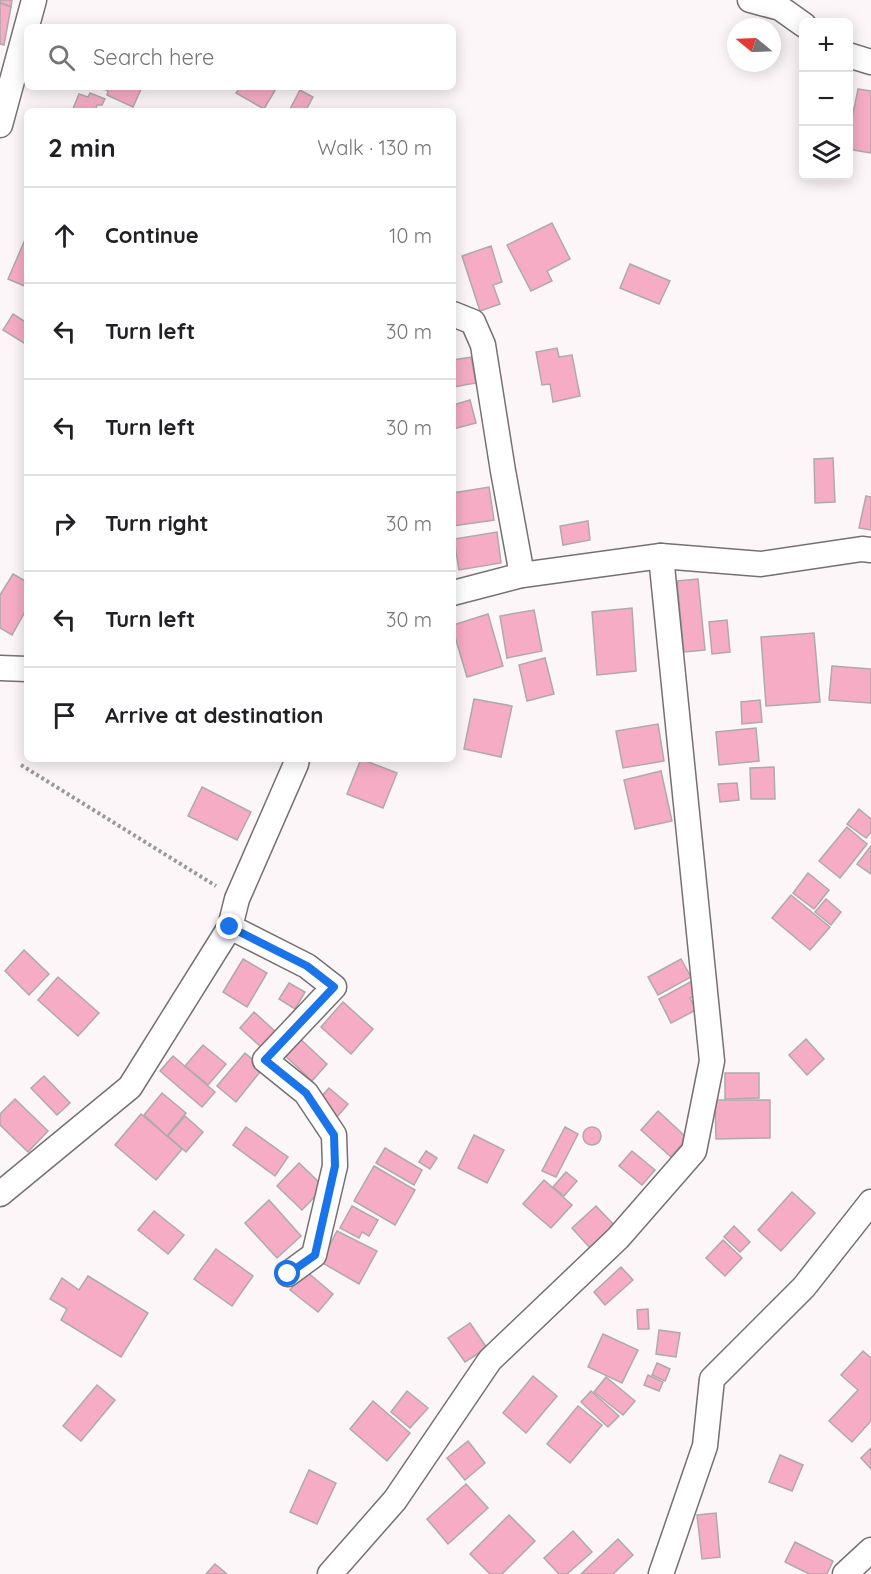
<!DOCTYPE html>
<html lang="en">
<head>
<meta charset="utf-8">
<style>
  :root { --surface:#fff; --page:#f6f6f6; --text:#202124; --muted:#757577; --line:#e0e0e0 }
  body { margin:0; font-family:Quicksand,sans-serif; background:var(--page); color:var(--text) }
  .controls { position:absolute; right:18px; top:18px; display:grid; overflow:hidden; border-radius:9px; box-shadow:0 3px 15px #0003 }
  .controls button { width:54px; height:54px; display:grid; place-items:center; padding:0; border:0; border-bottom:2px solid var(--line); background:var(--surface); color:var(--text); font:30px sans-serif }
  .compass { position:absolute; left:727px; top:18px; width:54px; height:54px; border-radius:50%; background:var(--surface); box-shadow:0 3px 15px #0003; rotate:289deg }
  .stop { position:absolute; width:18px; height:18px; margin:-14px; border:4px solid #1a73e8; border-radius:50%; background:#fff }
  .stop.end { background:#1a73e8; border-color:#fff; box-shadow:0 2px 6px #0008 }
  .list { margin:0; padding:0; list-style:none }
  h2 { display:flex; justify-content:space-between; align-items:center; height:78px; margin:0; padding:0 24px; font-size:26px }
  h2 small { font-size:20px; font-weight:400; color:var(--muted) }
  .list li { display:grid; grid-template-columns:39px 1fr auto; gap:18px; align-items:center; box-sizing:border-box; height:96px; padding:0 24px; border-top:2px solid var(--line) }
  .list b { display:block; font-size:22px; white-space:nowrap }
  .list em { font-size:20px; font-style:normal; color:var(--muted) }
  .icon { flex:none; width:33px; height:33px; fill:none; stroke:currentColor; stroke-width:2; stroke-linecap:round; stroke-linejoin:round }
  .map { position:relative; flex:none; width:871px; height:1574px; overflow:hidden }
  .search { position:absolute; background:var(--surface); box-shadow:0 3px 15px #0003; left:24px; top:24px; width:432px; height:66px; display:flex; align-items:center; gap:15px; box-sizing:border-box; padding:0 21px; border-radius:9px; color:var(--muted); font-size:22px }
  .panel { position:absolute; background:var(--surface); box-shadow:0 3px 15px #0003; left:24px; top:108px; width:432px; height:654px; border-radius:9px }
  .map>svg:first-child { display:block }
  .building { fill:#f6acc5; stroke:#b0a9ab; stroke-width:1.5 }
  .lines { fill:none; stroke-linecap:round; stroke-linejoin:round }
  .street-casing { stroke:#767072; stroke-width:27 }
  .path { stroke:#9c9798; stroke-width:4; stroke-dasharray:3 3; stroke-linecap:butt }
  .street { stroke:#fff; stroke-width:24 }
  .route { stroke:#1a73e8; stroke-width:8 }
</style>
</head>
<body>
<div class="map">
<svg width="871" height="1574" viewBox="0 0 871 1574">
  <rect width="100%" height="100%" fill="#fdf6f8"/>
  <!-- building -->
  <g class="building">
    <path d="M0,0H12L11,7L0,3Z"/>
    <path d="M0,3L11,7L4,45L0,44Z"/>
    <path d="M101,87H142L133,107L107,95L108,91Z"/>
    <path d="M240,87H277L264,109L236,93Z"/>
    <path d="M858,89L871,91V153L848,149V138Z"/>
    <path d="M300,90L313,97L306,110L308,111H289Z"/>
    <path d="M90,93L105,99L102,105H97L95,111H72L79,94L88,97Z"/>
    <path d="M552,223L570,259L547,271L552,281L531,291L507,245Z"/>
    <path d="M27,235V287L8,279Z"/>
    <path d="M491,246L502,282L493,285L500,304L480,311L462,256Z"/>
    <path d="M630,264L670,281L659,304L620,288Z"/>
    <path d="M13,314L27,323V345L3,330Z"/>
    <path d="M557,348L559,357L572,355L580,396L553,402L550,384L542,385L536,352Z"/>
    <path d="M471,357L476,383L453,387V360Z"/>
    <path d="M470,400L476,423L453,429V405Z"/>
    <path d="M833,458L835,502L815,503L814,459Z"/>
    <path d="M489,487L494,520L453,526V493Z"/>
    <path d="M866,496L871,497V530L859,528Z"/>
    <path d="M588,521L590,540L563,545L560,526Z"/>
    <path d="M497,532L501,563L459,570L454,539Z"/>
    <path d="M13,574L27,582V608L12,635L0,628V595Z"/>
    <path d="M698,579L705,650L684,652L677,581Z"/>
    <path d="M632,608L636,671L597,675L592,612Z"/>
    <path d="M534,610L542,651L507,658L500,616Z"/>
    <path d="M488,614L503,666L467,677L453,630V625Z"/>
    <path d="M727,620L730,652L712,654L709,622Z"/>
    <path d="M814,633L820,702L766,706L761,637Z"/>
    <path d="M545,658L554,694L527,701L519,665Z"/>
    <path d="M832,666L871,669V703L829,700Z"/>
    <path d="M474,699L512,706L501,757L464,749Z"/>
    <path d="M760,700L762,722L742,724L741,702Z"/>
    <path d="M658,724L664,761L623,768L616,731Z"/>
    <path d="M756,728L759,761L719,765L716,732Z"/>
    <path d="M361,759L397,773L383,808L347,794Z"/>
    <path d="M774,767L775,799H751L750,768Z"/>
    <path d="M661,771L672,821L635,829L624,780Z"/>
    <path d="M737,783L739,800L720,802L718,784Z"/>
    <path d="M202,787L251,812L237,840L188,816Z"/>
    <path d="M859,809L871,819V832L866,838L847,824Z"/>
    <path d="M847,827L867,844L840,878L819,861Z"/>
    <path d="M871,846V874L857,864Z"/>
    <path d="M808,873L829,890L814,909L793,893Z"/>
    <path d="M791,895L830,927L810,950L772,918Z"/>
    <path d="M826,899L841,912L831,925L815,912Z"/>
    <path d="M24,950L49,974L29,995L5,971Z"/>
    <path d="M243,959L267,973L247,1007L223,992Z"/>
    <path d="M681,959L691,977L658,995L648,977Z"/>
    <path d="M58,977L99,1013L78,1036L38,1000Z"/>
    <path d="M692,981L699,993L690,998L696,1010L671,1023L659,999Z"/>
    <path d="M289,983L305,992L295,1009L279,999Z"/>
    <path d="M343,1002L373,1029L351,1054L321,1027Z"/>
    <path d="M254,1012L277,1033L263,1049L240,1028Z"/>
    <path d="M296,1035L327,1064L312,1081L280,1051Z"/>
    <path d="M806,1039L824,1059L807,1075L789,1055Z"/>
    <path d="M203,1045L226,1064L208,1085L185,1066Z"/>
    <path d="M245,1053L263,1068L236,1102L217,1086Z"/>
    <path d="M173,1056L215,1092L202,1107L160,1071Z"/>
    <path d="M725,1073H759V1098L725,1099Z"/>
    <path d="M44,1076L70,1103L57,1115L31,1088Z"/>
    <path d="M329,1088L348,1104L337,1117L318,1100Z"/>
    <path d="M162,1093L186,1113L167,1136L144,1115Z"/>
    <path d="M15,1099L48,1131L28,1152L0,1125V1114Z"/>
    <path d="M715,1100H770V1138L716,1139Z"/>
    <path d="M658,1111L687,1138L671,1157L641,1130Z"/>
    <path d="M141,1114L182,1149L156,1180L115,1145Z"/>
    <path d="M185,1116L203,1132L186,1152L168,1136Z"/>
    <circle cx="592" cy="1136" r="9"/>
    <path d="M246,1127L288,1157L275,1176L233,1145Z"/>
    <path d="M565,1127L578,1134L556,1177L542,1171Z"/>
    <path d="M474,1135L504,1150L487,1183L458,1168Z"/>
    <path d="M385,1148L422,1170L414,1185L376,1163Z"/>
    <path d="M426,1151L437,1158L430,1169L419,1162Z"/>
    <path d="M632,1151L655,1170L642,1185L619,1166Z"/>
    <path d="M299,1163L324,1187L302,1210L277,1186Z"/>
    <path d="M374,1166L415,1190L395,1225L354,1201Z"/>
    <path d="M566,1172L577,1181L564,1196L553,1187Z"/>
    <path d="M544,1180L572,1205L551,1228L523,1204Z"/>
    <path d="M792,1192L815,1213L781,1251L758,1230Z"/>
    <path d="M269,1200L301,1236L277,1258L245,1223Z"/>
    <path d="M352,1206L378,1220L369,1236L362,1232L359,1238L340,1228Z"/>
    <path d="M596,1206L615,1226L591,1249L572,1228Z"/>
    <path d="M154,1211L184,1235L168,1254L138,1230Z"/>
    <path d="M734,1226L750,1242L740,1252L724,1237Z"/>
    <path d="M337,1231L377,1251L359,1284L321,1262Z"/>
    <path d="M723,1240L742,1258L725,1276L706,1258Z"/>
    <path d="M216,1249L253,1276L232,1306L194,1279Z"/>
    <path d="M621,1267L633,1280L605,1305L594,1292Z"/>
    <path d="M306,1271L333,1294L318,1312L290,1290Z"/>
    <path d="M88,1276L148,1313L121,1357L61,1320L67,1309L50,1299L62,1278L79,1290Z"/>
    <path d="M648,1309L649,1329H638L637,1310Z"/>
    <path d="M470,1323L487,1348L465,1362L448,1338Z"/>
    <path d="M659,1330L680,1333L676,1357L656,1354Z"/>
    <path d="M603,1334L638,1350L622,1383L588,1367Z"/>
    <path d="M863,1351L871,1358V1421L852,1442L829,1421L858,1390L841,1375Z"/>
    <path d="M657,1363L670,1369L665,1381L652,1375Z"/>
    <path d="M648,1375L663,1382L659,1391L644,1385Z"/>
    <path d="M533,1376L557,1396L526,1433L503,1413Z"/>
    <path d="M606,1377L635,1401L623,1415L594,1392Z"/>
    <path d="M97,1385L115,1400L81,1441L63,1426Z"/>
    <path d="M407,1391L428,1408L410,1428L391,1412Z"/>
    <path d="M591,1391L619,1416L608,1427L581,1402Z"/>
    <path d="M373,1401L410,1433L387,1461L350,1429Z"/>
    <path d="M578,1406L602,1425L570,1463L547,1444Z"/>
    <path d="M468,1441L485,1463L465,1480L447,1458Z"/>
    <path d="M871,1448V1469L861,1458Z"/>
    <path d="M780,1455L803,1465L792,1491L769,1482Z"/>
    <path d="M309,1470L336,1483L317,1524L290,1512Z"/>
    <path d="M466,1484L488,1508L448,1544L427,1519Z"/>
    <path d="M716,1513L720,1557L702,1559L697,1515Z"/>
    <path d="M509,1515L535,1541L502,1574H490L470,1554Z"/>
    <path d="M573,1531L592,1552L567,1574H559L544,1558Z"/>
    <path d="M618,1539L633,1555L613,1574H581Z"/>
    <path d="M795,1542L833,1561L827,1574H809L785,1562Z"/>
    <path d="M215,1564L227,1574H206Z"/>
  </g>
  <g class="lines">
    <defs>
      <g id="street">
        <path d="M750,0L780,8L804,25"/>
        <path d="M848,55L871,62"/>
        <path d="M0,125L34,0"/>
        <path d="M453,314L473,322L483,345L503,471L522,575"/>
        <path d="M453,593L522,575L661,556L761,564L862,549L871,550"/>
        <path d="M0,668L27,669"/>
        <path d="M230,927L307,966L334,987L265,1060L306,1093L334,1135L335,1166L314,1255L288,1274"/>
        <path d="M0,1194L130,1087L230,927L237,899L296,764L297,759"/>
        <path d="M330,1574L395,1500L490,1360L618,1238L694,1151L712,1061L661,556"/>
        <path d="M661,1574L705,1446L712,1379L804,1287L871,1202"/>
        <path d="M845,1574L871,1550"/>
      </g>
    </defs>
    <!-- street casing -->
    <use href="#street" class="street-casing"/>
    <!-- path -->
    <path class="path" d="M21,765L216,886"/>
    <!-- street -->
    <use href="#street" class="street"/>
  </g>
  <g class="lines">
    <!-- route -->
    <path class="route" d="M230,927L307,966L334,987L265,1060L306,1093L334,1135L335,1166L315,1255L288,1274"/>
  </g>
</svg>
<div class="controls">
<button>+</button>
<button>−</button>
<button><svg class="icon" aria-label="layers" viewBox="0 0 24 24"><path d="M12 4l9 5-9 5-9-5zM3 14l9 5 9-5"/></svg></button>
</div>
<svg class="compass" viewBox="-18 -18 36 36"><path d="M0-13l5 13h-10z" fill="#e53935"/><path d="M0 13l5-13h-10z" fill="#757577"/></svg>
<div class="stop" style="left:288px;top:1274px"></div>
<div class="stop end" style="left:230px;top:927px"></div>
<div class="search"><svg class="icon" aria-label="search" viewBox="0 0 24 24"><circle cx="10" cy="10" r="6"/><path d="M15 15l6 6"/></svg>Search here</div>
<section class="panel">
<h2>2 min<small>Walk · 130 m</small></h2>
<ul class="list">
<li><svg class="icon" aria-label="ahead" viewBox="0 0 24 24"><path d="M12 20V5M6 11l6-6 6 6"/></svg><div><b>Continue</b></div><em>10 m</em></li>
<li><svg class="icon" aria-label="left" viewBox="0 0 24 24"><path d="M17 20v-9H6M10 6l-5 5 5 5"/></svg><div><b>Turn left</b></div><em>30 m</em></li>
<li><svg class="icon" aria-label="left" viewBox="0 0 24 24"><path d="M17 20v-9H6M10 6l-5 5 5 5"/></svg><div><b>Turn left</b></div><em>30 m</em></li>
<li><svg class="icon" aria-label="right" viewBox="0 0 24 24"><path d="M7 20v-9h11M14 6l5 5-5 5"/></svg><div><b>Turn right</b></div><em>30 m</em></li>
<li><svg class="icon" aria-label="left" viewBox="0 0 24 24"><path d="M17 20v-9H6M10 6l-5 5 5 5"/></svg><div><b>Turn left</b></div><em>30 m</em></li>
<li><svg class="icon" aria-label="arrive" viewBox="0 0 24 24"><path d="M6 21V4h12l-3 4 3 4H6"/></svg><div><b>Arrive at destination</b></div></li>
</ul>
</section>
</div>
</body>
</html>
